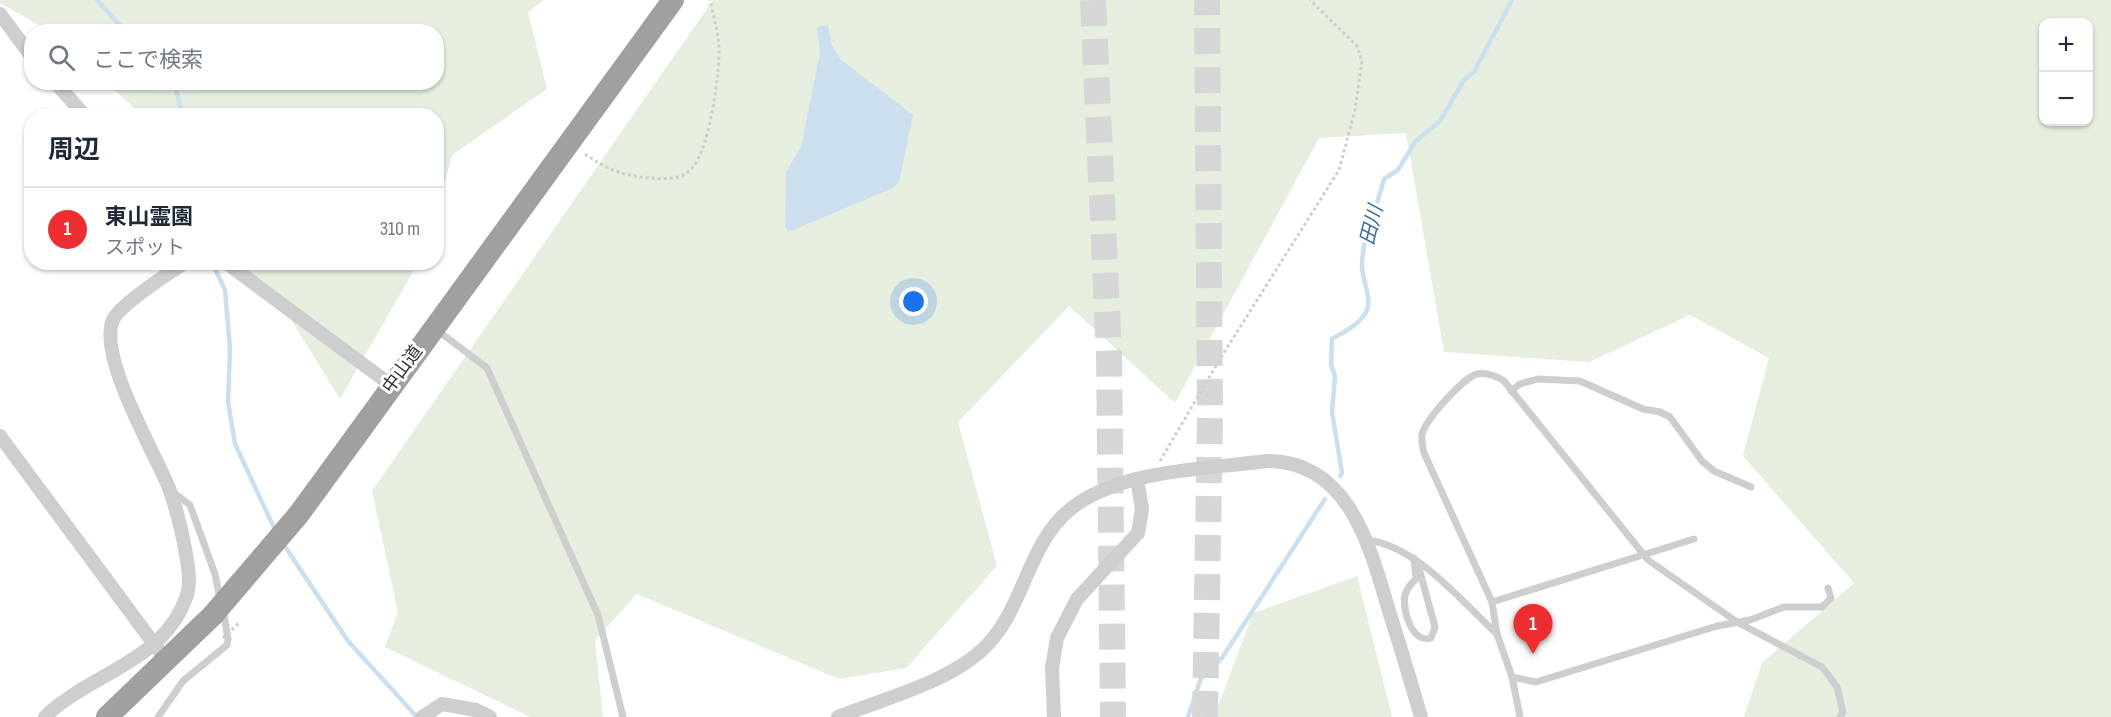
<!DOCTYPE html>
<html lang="ja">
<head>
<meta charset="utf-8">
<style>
  :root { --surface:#fff; --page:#f2f2f3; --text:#1f2937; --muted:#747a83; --line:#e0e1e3; --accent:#ed2e31 }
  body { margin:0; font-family:"Sofia Sans Condensed","Noto Sans JP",sans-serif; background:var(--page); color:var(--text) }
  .controls { position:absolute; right:18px; top:18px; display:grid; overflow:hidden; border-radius:12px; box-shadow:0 2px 4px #0004 }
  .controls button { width:54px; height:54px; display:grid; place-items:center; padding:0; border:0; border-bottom:2px solid var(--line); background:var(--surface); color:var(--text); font:30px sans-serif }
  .you { position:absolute; left:914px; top:302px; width:21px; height:21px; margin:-15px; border:4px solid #fff; border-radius:50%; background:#1a73e8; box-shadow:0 0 0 9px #1a73e833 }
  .badge { display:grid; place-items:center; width:39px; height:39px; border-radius:50%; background:var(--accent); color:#fff; font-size:20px; font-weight:700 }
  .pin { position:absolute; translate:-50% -50px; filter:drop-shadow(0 2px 3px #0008) }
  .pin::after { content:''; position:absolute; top:32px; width:21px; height:18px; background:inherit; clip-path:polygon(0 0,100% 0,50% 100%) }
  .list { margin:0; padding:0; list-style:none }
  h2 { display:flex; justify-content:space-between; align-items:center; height:78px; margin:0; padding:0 24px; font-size:26px }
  h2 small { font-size:20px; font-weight:400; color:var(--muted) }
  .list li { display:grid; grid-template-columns:39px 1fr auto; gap:18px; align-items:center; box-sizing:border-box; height:84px; padding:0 24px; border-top:2px solid var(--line) }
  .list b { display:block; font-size:22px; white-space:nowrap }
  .list p { margin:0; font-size:20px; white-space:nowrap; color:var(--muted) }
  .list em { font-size:20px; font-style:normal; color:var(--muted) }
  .icon { flex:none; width:33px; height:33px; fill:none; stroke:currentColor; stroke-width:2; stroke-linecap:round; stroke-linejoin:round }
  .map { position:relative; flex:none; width:2111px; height:717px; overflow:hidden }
  .search { position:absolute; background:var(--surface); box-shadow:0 2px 4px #0004; left:24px; top:24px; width:420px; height:66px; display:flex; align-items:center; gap:15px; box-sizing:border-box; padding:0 21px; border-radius:24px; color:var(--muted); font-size:22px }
  .panel { position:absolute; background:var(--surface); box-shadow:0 2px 4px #0004; left:24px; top:108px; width:420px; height:162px; border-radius:24px }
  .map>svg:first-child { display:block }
  .green { fill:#e6eedf; fill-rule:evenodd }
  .water { fill:#cbdfef }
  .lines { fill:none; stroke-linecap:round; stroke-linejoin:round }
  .stream { stroke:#cbdfef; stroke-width:4.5 }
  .motorway-tunnel { stroke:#d6d6d6; stroke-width:26; stroke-dasharray:26 13; stroke-linecap:butt }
  .path { stroke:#cecece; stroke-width:3; stroke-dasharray:3 3; stroke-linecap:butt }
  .service { stroke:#cecece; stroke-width:7 }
  .minor { stroke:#cecece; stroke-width:14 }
  .trunk { stroke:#a0a0a0; stroke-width:22 }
  .path-bridge { stroke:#cecece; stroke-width:3; stroke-dasharray:3 3; stroke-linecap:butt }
  .trunk-bridge { stroke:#a0a0a0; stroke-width:22 }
  .labels { text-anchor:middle; stroke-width:6; stroke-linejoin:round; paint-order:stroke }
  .street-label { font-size:18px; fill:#313131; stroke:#fff }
  .water-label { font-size:20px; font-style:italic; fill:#3a6e98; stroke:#fff }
</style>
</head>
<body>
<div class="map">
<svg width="2111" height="717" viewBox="0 0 2111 717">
  <rect width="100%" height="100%" fill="#fff"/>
  <!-- green -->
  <g class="green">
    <path d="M0,0H544L528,12L547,89L452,155L437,213L436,116L142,115L107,83L436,82V32L49,31L0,3Z"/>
    <path d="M713,0H2111V717H1744L1762,663L1854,583L1743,456L1769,358L1690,315L1589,362L1444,352L1406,133L1319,138L1175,403L1069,306L958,422L997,566L906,668L839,679L637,594L595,640L603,717H530L385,647L398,612L372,491ZM2044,22H2088V122H2044Z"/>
    <path d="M240,263H418L340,399L284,308Z"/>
    <path d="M1357,576L1392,717H1214L1253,613Z"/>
  </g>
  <!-- water -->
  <path class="water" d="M828,25L831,43L840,59L913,115L899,182L893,188L788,232L785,227L786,172L801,147L820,53L817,27Z"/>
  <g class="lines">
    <!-- stream -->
    <g class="stream">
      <path d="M97,0L126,32"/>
      <path d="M170,82L176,90L183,116"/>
      <path d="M216,262L215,269L225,290L230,349L228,402L235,444L276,532"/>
      <path d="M1340,476L1342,473L1332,412L1335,376L1331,365L1332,339C1345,331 1360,325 1367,310C1372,296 1361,278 1362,264C1363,233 1377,208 1384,179L1398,170L1415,142L1440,121L1464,80L1474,72L1512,0"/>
      <path d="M284,545L348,641L417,717"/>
      <path d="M1188,717L1201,678L1222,658L1325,499"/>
    </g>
    <!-- motorway-tunnel -->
    <g class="motorway-tunnel">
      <path d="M1093,0L1109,356L1113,717"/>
      <path d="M1205,717L1210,415L1207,0"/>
    </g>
    <!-- path -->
    <g class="path">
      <path d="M585,154C606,169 626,177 652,178C666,179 681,180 691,169C710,151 720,71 719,45C718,30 713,15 710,0"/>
      <path d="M1160,461L1220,359L1339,170L1355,110L1362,61L1357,46L1310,0"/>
    </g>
    <!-- service -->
    <g class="service">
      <path d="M437,330L487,368L598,615L623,717"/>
      <path d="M1511,391L1520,384L1538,379L1580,381L1643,409L1660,412L1670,417L1702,461L1714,471L1751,487"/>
      <path d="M173,492L190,505L215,574L220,599"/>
      <path d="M1368,540C1418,547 1461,601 1497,634"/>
      <path d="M1414,558L1416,579C1411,584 1407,588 1405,595C1402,610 1412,644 1431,638L1435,627L1417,561"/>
      <path d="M1492,602L1694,539"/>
      <path d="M1512,677L1536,682L1717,626L1750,620L1784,607H1822L1831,598L1828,588"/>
      <path d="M158,717L183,681L227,645L228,639L223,610"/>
      <path d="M1520,717L1512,677L1497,634L1492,602L1424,453C1423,448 1421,440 1422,435C1424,421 1464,377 1477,374C1487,372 1496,376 1504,381L1648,560L1737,622L1822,667L1837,687L1843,712L1840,717"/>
    </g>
    <!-- minor -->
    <g class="minor">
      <path d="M0,14L32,57"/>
      <path d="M55,82L85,116"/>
      <path d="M225,262L391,385"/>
      <path d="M0,436L160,652"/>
      <path d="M45,717C52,709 61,703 70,697C114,667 168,652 187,595C191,582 188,567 186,554C182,532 177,510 169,488C155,453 95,352 114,318C123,303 170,272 186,262"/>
      <path d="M422,717L442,704L476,710L490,717"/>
      <path d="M838,717C885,698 954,681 988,644C1029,600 1028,531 1085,499C1138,469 1208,469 1266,461C1349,460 1370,547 1389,611C1400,646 1411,682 1421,717"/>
      <path d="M1054,717L1052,668L1057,638L1077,599L1138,533L1142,509L1137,479"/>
    </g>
    <!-- trunk -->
    <g class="trunk">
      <path d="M356,436L673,0"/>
      <path d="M107,717L213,615"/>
    </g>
    <!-- path-bridge -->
    <path class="path-bridge" d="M223,638L239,623"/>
    <!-- trunk-bridge -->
    <path class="trunk-bridge" d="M213,615L299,514L356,436"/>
  </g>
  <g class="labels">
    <!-- street labels -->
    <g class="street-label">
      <text transform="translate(402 369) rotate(-54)" y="6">中山道</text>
    </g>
    <!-- water labels -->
    <g class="water-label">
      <text transform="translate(1371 225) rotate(-76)" y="7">田川</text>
    </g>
  </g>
</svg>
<div class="controls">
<button>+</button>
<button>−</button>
</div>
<div class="you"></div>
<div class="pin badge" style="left:1533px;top:654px">1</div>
<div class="search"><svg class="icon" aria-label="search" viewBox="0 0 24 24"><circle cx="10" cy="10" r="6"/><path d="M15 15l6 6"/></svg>ここで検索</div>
<section class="panel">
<h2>周辺<small></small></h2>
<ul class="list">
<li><span class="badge">1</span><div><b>東山霊園</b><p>スポット</p></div><em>310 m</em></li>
</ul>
</section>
</div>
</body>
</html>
